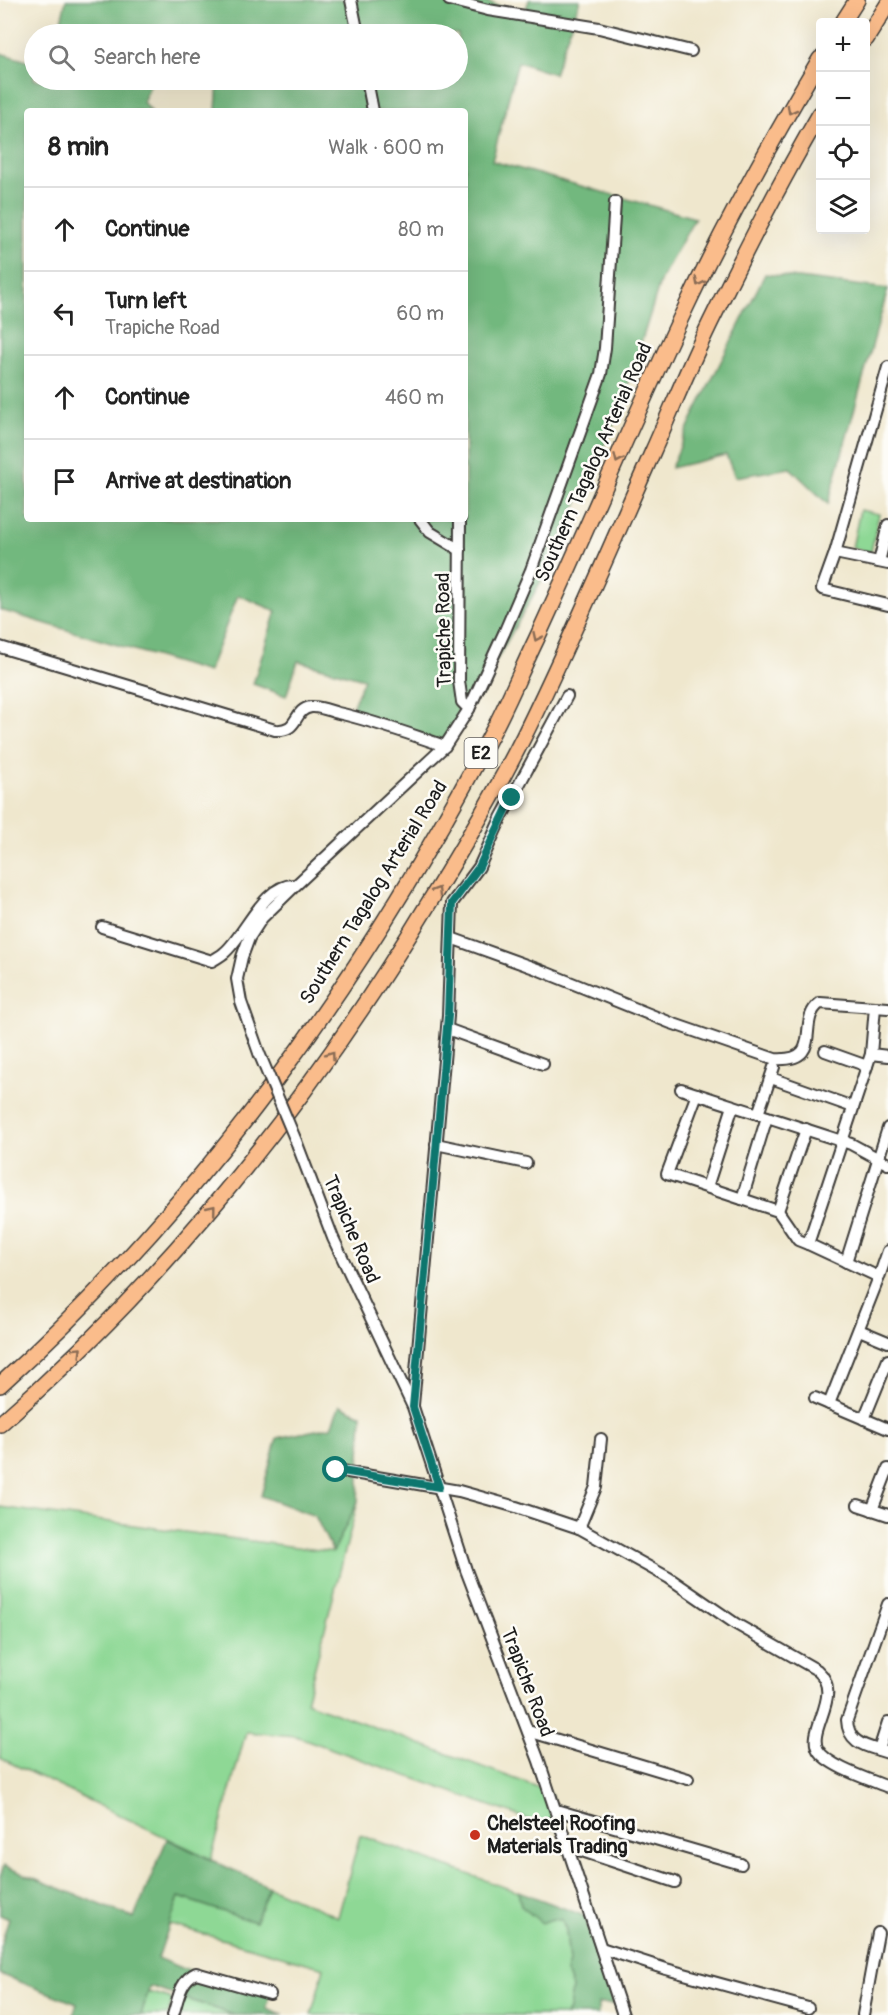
<!DOCTYPE html>
<html lang="en">
<head>
<meta charset="utf-8">
<style>
  :root { --surface:#fff; --page:#f6f6f6; --text:#222; --muted:#767676; --line:#e0e0e0 }
  body { margin:0; font-family:Pangolin,sans-serif; background:var(--page); color:var(--text) }
  .controls { position:absolute; right:18px; top:18px; display:grid; overflow:hidden; border-radius:6px; box-shadow:0 6px 24px #0002 }
  .controls button { width:54px; height:54px; display:grid; place-items:center; padding:0; border:0; border-bottom:2px solid var(--line); background:var(--surface); color:var(--text); font:30px sans-serif }
  .stop { position:absolute; width:18px; height:18px; margin:-14px; border:4px solid #0f766e; border-radius:50%; background:#fff }
  .stop.end { background:#0f766e; border-color:#fff; box-shadow:0 2px 6px #0008 }
  .list { margin:0; padding:0; list-style:none }
  h2 { display:flex; justify-content:space-between; align-items:center; height:78px; margin:0; padding:0 24px; font-size:26px }
  h2 small { font-size:20px; font-weight:400; color:var(--muted) }
  .list li { display:grid; grid-template-columns:39px 1fr auto; gap:18px; align-items:center; box-sizing:border-box; height:84px; padding:0 24px; border-top:2px solid var(--line) }
  .list b { display:block; font-size:22px; white-space:nowrap }
  .list p { margin:0; font-size:20px; white-space:nowrap; color:var(--muted) }
  .list em { font-size:20px; font-style:normal; color:var(--muted) }
  .icon { flex:none; width:33px; height:33px; fill:none; stroke:currentColor; stroke-width:2; stroke-linecap:round; stroke-linejoin:round }
  .map { position:relative; flex:none; width:888px; height:2015px; overflow:hidden }
  .search { position:absolute; background:var(--surface); box-shadow:0 6px 24px #0002; left:24px; top:24px; width:444px; height:66px; display:flex; align-items:center; gap:15px; box-sizing:border-box; padding:0 21px; border-radius:33px; color:var(--muted); font-size:22px }
  .panel { position:absolute; background:var(--surface); box-shadow:0 6px 24px #0002; left:24px; top:108px; width:444px; height:414px; border-radius:6px }
  .map>svg:first-child { display:block }
  .green { fill:#8ed895; stroke:#557a58; stroke-width:1.5 }
  .forest { fill:#72b87e; stroke:#476a4d; stroke-width:1.5 }
  .lines { fill:none; stroke-linecap:round; stroke-linejoin:round }
  .minor-casing { stroke:#3c3a37; stroke-width:14 }
  .highway-casing { stroke:#3c3a37; stroke-width:18 }
  .minor { stroke:#fff; stroke-width:10 }
  .highway { stroke:#fabc8b; stroke-width:15 }
  .minor-bridge-casing { stroke:#3c3a37; stroke-width:14; stroke-linecap:butt }
  .minor-bridge { stroke:#fff; stroke-width:10 }
  .oneway { stroke:#8b6c54 }
  .route { stroke:#0f766e; stroke-width:8 }
  .poi-dot { fill:#c8321e; stroke:#fdfcf7; stroke-width:2 }
  .labels { text-anchor:middle; stroke-width:5; stroke-linejoin:round; paint-order:stroke }
  .shield { fill:#fdfcf7; stroke:#605f5e; stroke-width:1.5 }
  .shield-label { font-size:18px; font-weight:bold; fill:#1c1c1c }
  .street-label { font-size:20px; fill:#1c1c1c; stroke:#fdfcf7 }
  .poi-label { font-size:20px; font-weight:bold; fill:#1c1c1c; stroke:#fdfcf7; text-anchor:start }
</style>
</head>
<body>
<div class="map">
<svg width="888" height="2015" viewBox="0 0 888 2015">
  <rect width="100%" height="100%" fill="#fdfcf7"/>
  <filter id="ink" filterUnits="userSpaceOnUse"><feTurbulence type="fractalNoise" baseFrequency=".0167" numOctaves="2"/><feDisplacementMap in="SourceGraphic" scale="12" xChannelSelector="R" yChannelSelector="G"/><feConvolveMatrix kernelMatrix="1 2 1 2 8 2 1 2 1" color-interpolation-filters="sRGB"/></filter>
  <filter id="wash" filterUnits="userSpaceOnUse"><feTurbulence type="fractalNoise" baseFrequency=".008" numOctaves="4" result="noise"/><feDisplacementMap in="SourceGraphic" scale="24" xChannelSelector="R" yChannelSelector="G"/><feGaussianBlur stdDeviation="1.35" result="paint"/><feColorMatrix in="noise" values="0 0 0 0 0 0 0 0 0 0 0 0 0 0 0 0 0 1.4 0 .05"/><feComposite in="paint" operator="in"/></filter>
  <g filter="url(#wash)">
    <rect width="100%" height="100%" fill="#efe7cd"/>
    <!-- green -->
    <g class="green">
      <path d="M860,510L879,514L871,552L852,548Z"/>
      <path d="M358,1501L306,1702L540,1788L551,1795L563,1832L296,1736L246,1732L211,1859L0,1758V1507L333,1552Z"/>
      <path d="M360,1835L518,1892L519,1896L552,1919L562,1920L566,1930L569,1962L566,1972L572,1988L569,2010L565,2015H311L324,1968L168,1924L179,1897L255,1922L269,1887L338,1917Z"/>
      <path d="M148,1992L170,1998L172,2001L168,2015H141Z"/>
      <path d="M181,1997L234,2015H176Z"/>
    </g>
    <!-- forest -->
    <g class="forest">
      <path d="M66,0H483L524,15L529,0H580L554,74L518,62L492,161L695,218L661,279L621,408L545,574L469,709L445,746L349,715L364,679L298,661L286,696L253,684L276,611L238,595L208,672L0,610V53L34,63V80H152L143,102L151,111H27V519H465V111H216L218,80H458V34H58Z"/>
      <path d="M765,274L888,289L828,504L790,468L735,477L726,455L671,468L690,423Z"/>
      <path d="M340,1405L362,1415L358,1501L333,1552L315,1516L261,1496L277,1438L331,1427Z"/>
      <path d="M167,1839L269,1887L255,1922L179,1897L158,1958L196,1974L271,1994L266,2009L284,2015H234L150,1986L141,2015H73L77,2004L0,1974V1947L9,1919L0,1915V1877L4,1866L134,1918Z"/>
      <path d="M518,1891L585,1916L614,2004H598V2015H565L569,2010L572,1988L566,1972L569,1962L566,1930L562,1920L552,1919L542,1923L521,1906Z"/>
    </g>
  </g>
  <g filter="url(#ink)">
    <g class="lines">
      <defs>
        <g id="minor">
          <path d="M351,0L358,34"/>
          <path d="M449,0L488,10L599,28L691,51"/>
          <path d="M367,80L373,111"/>
          <path d="M888,367L835,553L822,589L888,605"/>
          <path d="M420,519L430,532L460,550"/>
          <path d="M835,553L888,564"/>
          <path d="M879,562L888,525"/>
          <path d="M0,647L275,730C300,732 292,710 311,707C320,706 330,711 338,713C374,721 409,734 445,746"/>
          <path d="M469,709L504,633L531,570L601,374L605,348L615,202"/>
          <path d="M102,927L212,961C216,958 221,956 224,953C245,936 264,883 295,885"/>
          <path d="M451,938L537,969L671,1023L775,1059C826,1062 795,1021 820,1003L888,1008"/>
          <path d="M447,1029L543,1064"/>
          <path d="M825,1051L867,1066"/>
          <path d="M259,1053L241,1002L237,979L242,957L249,938L262,918L296,885L445,746L469,709L462,702L459,681L460,519"/>
          <path d="M871,1054L875,1007"/>
          <path d="M771,1078L853,1107"/>
          <path d="M681,1089L851,1144L888,1164"/>
          <path d="M697,1094L667,1174L742,1199"/>
          <path d="M758,1114L774,1067"/>
          <path d="M767,1117L742,1199L778,1211L798,1240L808,1244"/>
          <path d="M296,1141L333,1238L413,1407L466,1570L539,1761L623,2015"/>
          <path d="M436,1144L526,1163"/>
          <path d="M707,1187L733,1106"/>
          <path d="M778,1211L806,1129"/>
          <path d="M846,1262L888,1128"/>
          <path d="M879,1277L888,1251"/>
          <path d="M859,1330L888,1342"/>
          <path d="M815,1398L888,1429"/>
          <path d="M829,1404L879,1277L808,1244L871,1054L888,1056"/>
          <path d="M413,1405L448,1016L452,903L479,867L501,818L567,696"/>
          <path d="M864,1419L888,1360"/>
          <path d="M336,1470L459,1491L516,1507L579,1528L669,1578L736,1624L817,1670C845,1694 806,1729 818,1750C827,1766 871,1780 888,1787"/>
          <path d="M858,1505L888,1515"/>
          <path d="M872,1510L888,1469"/>
          <path d="M579,1528L596,1487L601,1439"/>
          <path d="M888,1604L847,1720C848,1745 868,1746 888,1753"/>
          <path d="M528,1731L688,1779"/>
          <path d="M879,1750L888,1722"/>
          <path d="M556,1810L741,1864"/>
          <path d="M567,1846L675,1882"/>
          <path d="M601,1948L666,1969L808,2008"/>
          <path d="M173,2015C178,2000 180,1980 196,1973L270,1994"/>
          <path d="M863,2015L878,1933"/>
        </g>
        <g id="highway">
          <path d="M843,22L857,0"/>
          <path d="M866,39L888,4"/>
          <path d="M0,1385C203,1202 366,975 492,733C508,703 521,671 536,640C587,530 633,419 685,309C725,224 772,140 820,59"/>
          <path d="M0,1424C170,1276 311,1098 427,906C461,851 495,794 524,736C570,643 611,546 653,451C673,406 692,359 714,315C747,247 782,179 820,114"/>
        </g>
      </defs>
      <!-- minor casing -->
      <use href="#minor" class="minor-casing"/>
      <!-- highway casing -->
      <use href="#highway" class="highway-casing"/>
      <!-- minor -->
      <use href="#minor" class="minor"/>
      <!-- highway -->
      <use href="#highway" class="highway"/>
      <defs>
        <path id="minor-bridge" d="M259,1053L296,1141"/>
      </defs>
      <!-- minor-bridge casing -->
      <use href="#minor-bridge" class="minor-bridge-casing"/>
      <!-- minor-bridge -->
      <use href="#minor-bridge" class="minor-bridge"/>
    </g>
    <!-- one-way arrows -->
    <defs><path id="oneway-chevron" d="M-2-3.5L2.5 0L-2 3.5" fill="none" stroke-width="1.6" stroke-linecap="round" stroke-linejoin="round" transform="scale(1.5)"/></defs>
    <g class="oneway">
      <use href="#oneway-chevron" transform="translate(791 110) rotate(119)"/>
      <use href="#oneway-chevron" transform="translate(699 282) rotate(117)"/>
      <use href="#oneway-chevron" transform="translate(618 459) rotate(114)"/>
      <use href="#oneway-chevron" transform="translate(537 637) rotate(115)"/>
      <use href="#oneway-chevron" transform="translate(437 891) rotate(-59)"/>
      <use href="#oneway-chevron" transform="translate(331 1055) rotate(-54)"/>
      <use href="#oneway-chevron" transform="translate(212 1209) rotate(-51)"/>
      <use href="#oneway-chevron" transform="translate(78 1351) rotate(-45)"/>
    </g>
  </g>
  <g class="lines" filter="url(#ink)">
    <!-- route -->
    <path class="route" d="M336,1470L439,1487L413,1407L448,1016L452,903L479,867L512,798"/>
  </g>
  <!-- markers -->
  <circle class="poi-dot" cx="475" cy="1835" r="6"/>
  <g class="labels">
    <!-- shield labels -->
    <rect class="shield" x="464.5" y="738" width="33" height="30" rx="4.5"/>
    <g class="shield-label">
      <text x="481" y="759">E2</text>
    </g>
    <!-- street labels -->
    <g class="street-label">
      <text transform="translate(593 462) rotate(-66)" y="7">Southern Tagalog Arterial Road</text>
      <text transform="translate(443 630) rotate(-91)" y="7">Trapiche Road</text>
      <text transform="translate(373 892) rotate(-58)" y="7">Southern Tagalog Arterial Road</text>
      <text transform="translate(352 1229) rotate(67)" y="7">Trapiche Road</text>
      <text transform="translate(528 1682) rotate(69)" y="7">Trapiche Road</text>
    </g>
    <!-- poi labels -->
    <g class="poi-label">
      <text x="487" y="1830">Chelsteel Roofing<tspan x="487" dy="23">Materials Trading</tspan></text>
    </g>
  </g>
</svg>
<div class="controls">
<button>+</button>
<button>−</button>
<button><svg class="icon" aria-label="locate" viewBox="0 0 24 24"><circle cx="12" cy="12" r="6"/><path d="M12 2v4M12 18v4M2 12h4M18 12h4"/></svg></button>
<button><svg class="icon" aria-label="layers" viewBox="0 0 24 24"><path d="M12 4l9 5-9 5-9-5zM3 14l9 5 9-5"/></svg></button>
</div>
<div class="stop" style="left:336px;top:1470px"></div>
<div class="stop end" style="left:512px;top:798px"></div>
<div class="search"><svg class="icon" aria-label="search" viewBox="0 0 24 24"><circle cx="10" cy="10" r="6"/><path d="M15 15l6 6"/></svg>Search here</div>
<section class="panel">
<h2>8 min<small>Walk · 600 m</small></h2>
<ul class="list">
<li><svg class="icon" aria-label="ahead" viewBox="0 0 24 24"><path d="M12 20V5M6 11l6-6 6 6"/></svg><div><b>Continue</b></div><em>80 m</em></li>
<li><svg class="icon" aria-label="left" viewBox="0 0 24 24"><path d="M17 20v-9H6M10 6l-5 5 5 5"/></svg><div><b>Turn left</b><p>Trapiche Road</p></div><em>60 m</em></li>
<li><svg class="icon" aria-label="ahead" viewBox="0 0 24 24"><path d="M12 20V5M6 11l6-6 6 6"/></svg><div><b>Continue</b></div><em>460 m</em></li>
<li><svg class="icon" aria-label="arrive" viewBox="0 0 24 24"><path d="M6 21V4h12l-3 4 3 4H6"/></svg><div><b>Arrive at destination</b></div></li>
</ul>
</section>
</div>
</body>
</html>
